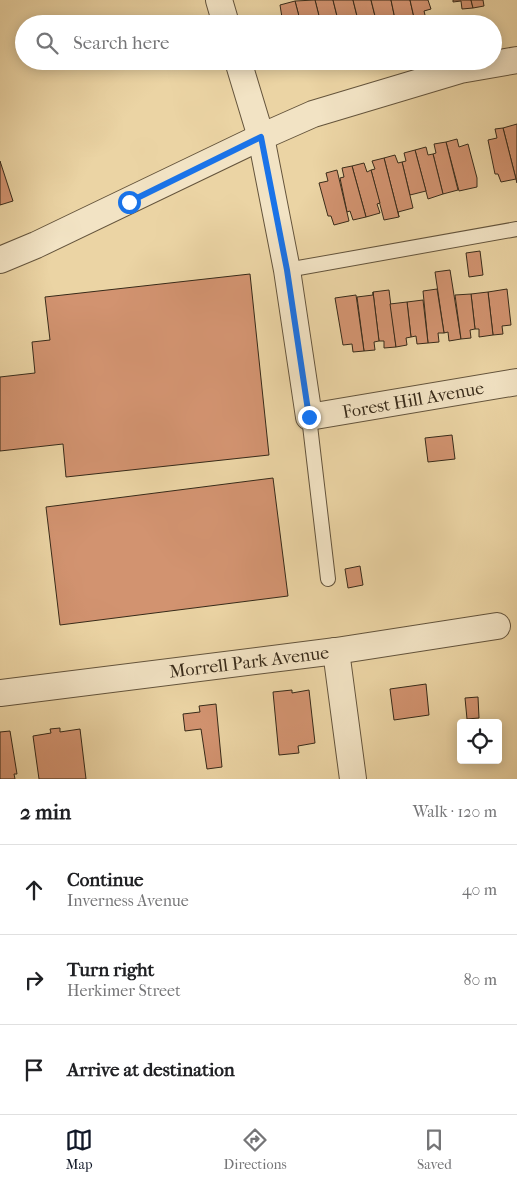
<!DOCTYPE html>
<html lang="en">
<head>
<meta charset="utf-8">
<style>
  :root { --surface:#fff; --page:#f2f2f2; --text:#202124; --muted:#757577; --line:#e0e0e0; --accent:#111827 }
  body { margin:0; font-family:"IM FELL French Canon",serif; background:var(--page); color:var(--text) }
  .controls { position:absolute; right:15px; bottom:15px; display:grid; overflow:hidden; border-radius:5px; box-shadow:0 2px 12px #0003 }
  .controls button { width:45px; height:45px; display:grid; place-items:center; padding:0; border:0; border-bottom:1px solid var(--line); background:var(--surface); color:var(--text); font:25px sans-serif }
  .stop { position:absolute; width:15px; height:15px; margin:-11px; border:4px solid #1a73e8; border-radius:50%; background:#fff }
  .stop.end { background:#1a73e8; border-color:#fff; box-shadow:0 1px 5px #0008 }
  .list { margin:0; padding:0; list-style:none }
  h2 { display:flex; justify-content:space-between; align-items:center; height:65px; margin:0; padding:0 20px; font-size:21px }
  h2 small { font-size:16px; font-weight:400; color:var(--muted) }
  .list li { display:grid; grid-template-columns:32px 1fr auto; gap:15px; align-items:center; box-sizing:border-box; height:90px; padding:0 20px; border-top:1px solid var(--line) }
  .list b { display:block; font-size:19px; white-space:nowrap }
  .list p { margin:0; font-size:16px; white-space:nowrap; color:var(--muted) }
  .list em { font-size:16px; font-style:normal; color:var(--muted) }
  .icon { flex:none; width:28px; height:28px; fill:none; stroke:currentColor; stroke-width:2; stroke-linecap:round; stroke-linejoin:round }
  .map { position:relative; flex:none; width:517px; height:779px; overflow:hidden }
  .search { position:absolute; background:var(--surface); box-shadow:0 2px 12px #0003; left:15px; right:15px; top:15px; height:55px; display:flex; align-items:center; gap:12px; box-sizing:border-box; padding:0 18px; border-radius:28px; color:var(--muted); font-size:19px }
  .sheet { height:335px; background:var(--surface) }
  nav { display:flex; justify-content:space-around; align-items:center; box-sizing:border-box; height:70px; border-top:1px solid var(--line); background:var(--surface); font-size:14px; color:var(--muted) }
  nav a { display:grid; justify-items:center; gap:2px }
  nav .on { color:var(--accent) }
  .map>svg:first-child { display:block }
  .building { fill:#d29370; stroke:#372a19 }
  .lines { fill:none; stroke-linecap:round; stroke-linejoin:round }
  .lane-casing { stroke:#64543c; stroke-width:16 }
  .street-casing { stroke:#64543c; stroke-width:28 }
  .lane { stroke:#f2e3c4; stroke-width:14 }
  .street { stroke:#f2e3c4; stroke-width:26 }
  .route { stroke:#1a73e8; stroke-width:6 }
  .labels { text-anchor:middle; stroke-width:4; stroke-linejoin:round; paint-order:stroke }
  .street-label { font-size:18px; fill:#372a19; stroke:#f2e3c4 }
</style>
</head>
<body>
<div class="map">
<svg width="517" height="779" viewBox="0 0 517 779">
  <rect width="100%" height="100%" fill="#ebd4a4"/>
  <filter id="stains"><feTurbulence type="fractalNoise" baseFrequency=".004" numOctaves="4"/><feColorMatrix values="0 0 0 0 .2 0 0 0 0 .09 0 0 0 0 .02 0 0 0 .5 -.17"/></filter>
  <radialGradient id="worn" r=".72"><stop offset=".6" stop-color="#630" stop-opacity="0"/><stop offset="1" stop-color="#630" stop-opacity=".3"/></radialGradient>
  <!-- building -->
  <g class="building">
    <path d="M315,0H333L339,24H321Z"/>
    <path d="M315,0L321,24H301L295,1Z"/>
    <path d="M333,0H353L359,24H339Z"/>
    <path d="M353,0H371L377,24H359Z"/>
    <path d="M371,0H391L395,19L389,20L390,24H377Z"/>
    <path d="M391,0H410L415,22L403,24L402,17L395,19Z"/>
    <path d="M410,0H428L431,9L424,11L426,19L415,22Z"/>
    <path d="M453,0H471L473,8L462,9L461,1L453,2Z"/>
    <path d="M471,0H483L484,6L473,8Z"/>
    <path d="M295,1L301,24H283L280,5Z"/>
    <path d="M517,124V183L503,128Z"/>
    <path d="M503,128L516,179L501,182L498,174H495L488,140L497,138L495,129Z"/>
    <path d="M457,139L459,147L468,144L477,178V187L459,191L446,142Z"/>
    <path d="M446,142L458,190L443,194L433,154L436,153L434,144Z"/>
    <path d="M426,147L428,155L433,154L443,194L428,199L415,150Z"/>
    <path d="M415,150L426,191L410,195L402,162L406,161L404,153Z"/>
    <path d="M395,155L398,163L402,162L413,208L398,212L399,217L384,158Z"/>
    <path d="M384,158L399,217L384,220L371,170L375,169L372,161Z"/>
    <path d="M0,161L13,201L0,205Z"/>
    <path d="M364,163L367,172L371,170L380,203L377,204L380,213L366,217L352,166Z"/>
    <path d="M352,166L366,217L353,220L350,211L347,212L340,178L344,177L342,168Z"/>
    <path d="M337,170L349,221L334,225L331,216H328L319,183L328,181L326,173Z"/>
    <path d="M480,251L483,275L469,277L466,253Z"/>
    <path d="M450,270L461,339L449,341L448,332L444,333L435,272Z"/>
    <path d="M250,274L269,455L66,477L63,444L0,451V377L35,373L32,342L50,340L45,297Z"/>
    <path d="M437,289L444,333H438L439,342L428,343L423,291Z"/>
    <path d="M507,289L511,325L502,326L503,334L493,335L488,292Z"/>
    <path d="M389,290L396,347L384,348V341H379L373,292Z"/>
    <path d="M373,292L379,341L374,342L375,350L364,351L357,297L373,295Z"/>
    <path d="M488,292L493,335L479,337V329H475L471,294Z"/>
    <path d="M471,294L475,329L470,330L471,338L461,339L455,295Z"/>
    <path d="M356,295L364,351L353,352L352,344L343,345L335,298Z"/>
    <path d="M423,300L428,343L417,344L416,336L411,337L407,302Z"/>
    <path d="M407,302L411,337L406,338L407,345L396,347L390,304Z"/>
    <path d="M452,435L455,459L428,462L425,438Z"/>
    <path d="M273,478L288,596L60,625L46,507Z"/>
    <path d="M360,566L363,585L348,588L345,569Z"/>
    <path d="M426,684L429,715L394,720L390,689Z"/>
    <path d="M292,690V693L309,690L315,743L298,746L299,753L279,755L273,692Z"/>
    <path d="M478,697L479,718L467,719L465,698Z"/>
    <path d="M216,704L222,767L207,769L201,729L185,731L183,714L200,712L199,706Z"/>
    <path d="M60,728V732L80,729L86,779H39L33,736L51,733L50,729Z"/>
    <path d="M10,731L17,774H14L15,779H0V732Z"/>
  </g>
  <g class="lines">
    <defs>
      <g id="lane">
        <path d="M287,270L517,229"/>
        <path d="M309,417L328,579"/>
      </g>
      <g id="street">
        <path d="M219,0L226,24"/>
        <path d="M238,61L261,137L287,270L309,417L517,382"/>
        <path d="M0,260L36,245L261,137L313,114L460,70L517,60"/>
        <path d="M336,651L353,779"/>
        <path d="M0,693L336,651L497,626"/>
      </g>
    </defs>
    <!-- lane casing -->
    <use href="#lane" class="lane-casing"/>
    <!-- street casing -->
    <use href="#street" class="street-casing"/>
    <!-- lane -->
    <use href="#lane" class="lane"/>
    <!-- street -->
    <use href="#street" class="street"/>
  </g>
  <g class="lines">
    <!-- route -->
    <path class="route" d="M129,202L261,137L287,270L309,417"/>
  </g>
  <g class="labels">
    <!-- street labels -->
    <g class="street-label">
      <text transform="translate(413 400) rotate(-10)" y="6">Forest Hill Avenue</text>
      <text transform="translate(249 662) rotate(-7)" y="6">Morrell Park Avenue</text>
    </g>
  </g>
  <rect width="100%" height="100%" filter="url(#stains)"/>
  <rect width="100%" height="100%" fill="url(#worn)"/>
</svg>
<div class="controls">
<button><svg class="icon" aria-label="locate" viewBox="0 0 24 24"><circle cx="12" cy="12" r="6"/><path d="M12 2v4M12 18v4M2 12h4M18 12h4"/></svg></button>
</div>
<div class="stop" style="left:129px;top:202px"></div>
<div class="stop end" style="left:309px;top:417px"></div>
<div class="search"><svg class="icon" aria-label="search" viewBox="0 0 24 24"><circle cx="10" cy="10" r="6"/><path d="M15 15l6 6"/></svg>Search here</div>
</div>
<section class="sheet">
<h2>2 min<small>Walk · 120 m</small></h2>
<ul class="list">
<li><svg class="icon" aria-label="ahead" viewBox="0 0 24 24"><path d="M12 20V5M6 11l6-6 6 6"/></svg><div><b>Continue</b><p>Inverness Avenue</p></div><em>40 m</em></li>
<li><svg class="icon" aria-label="right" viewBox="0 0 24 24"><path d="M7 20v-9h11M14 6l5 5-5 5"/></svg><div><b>Turn right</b><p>Herkimer Street</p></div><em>80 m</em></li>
<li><svg class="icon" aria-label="arrive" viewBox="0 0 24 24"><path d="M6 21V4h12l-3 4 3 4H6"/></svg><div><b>Arrive at destination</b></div></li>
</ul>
</section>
<nav>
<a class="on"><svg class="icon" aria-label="map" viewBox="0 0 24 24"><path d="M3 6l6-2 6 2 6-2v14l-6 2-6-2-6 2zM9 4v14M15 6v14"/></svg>Map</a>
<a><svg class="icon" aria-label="directions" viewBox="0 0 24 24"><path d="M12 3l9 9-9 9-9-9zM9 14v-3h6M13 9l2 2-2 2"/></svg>Directions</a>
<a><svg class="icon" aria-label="saved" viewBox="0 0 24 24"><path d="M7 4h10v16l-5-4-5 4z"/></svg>Saved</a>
</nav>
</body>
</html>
